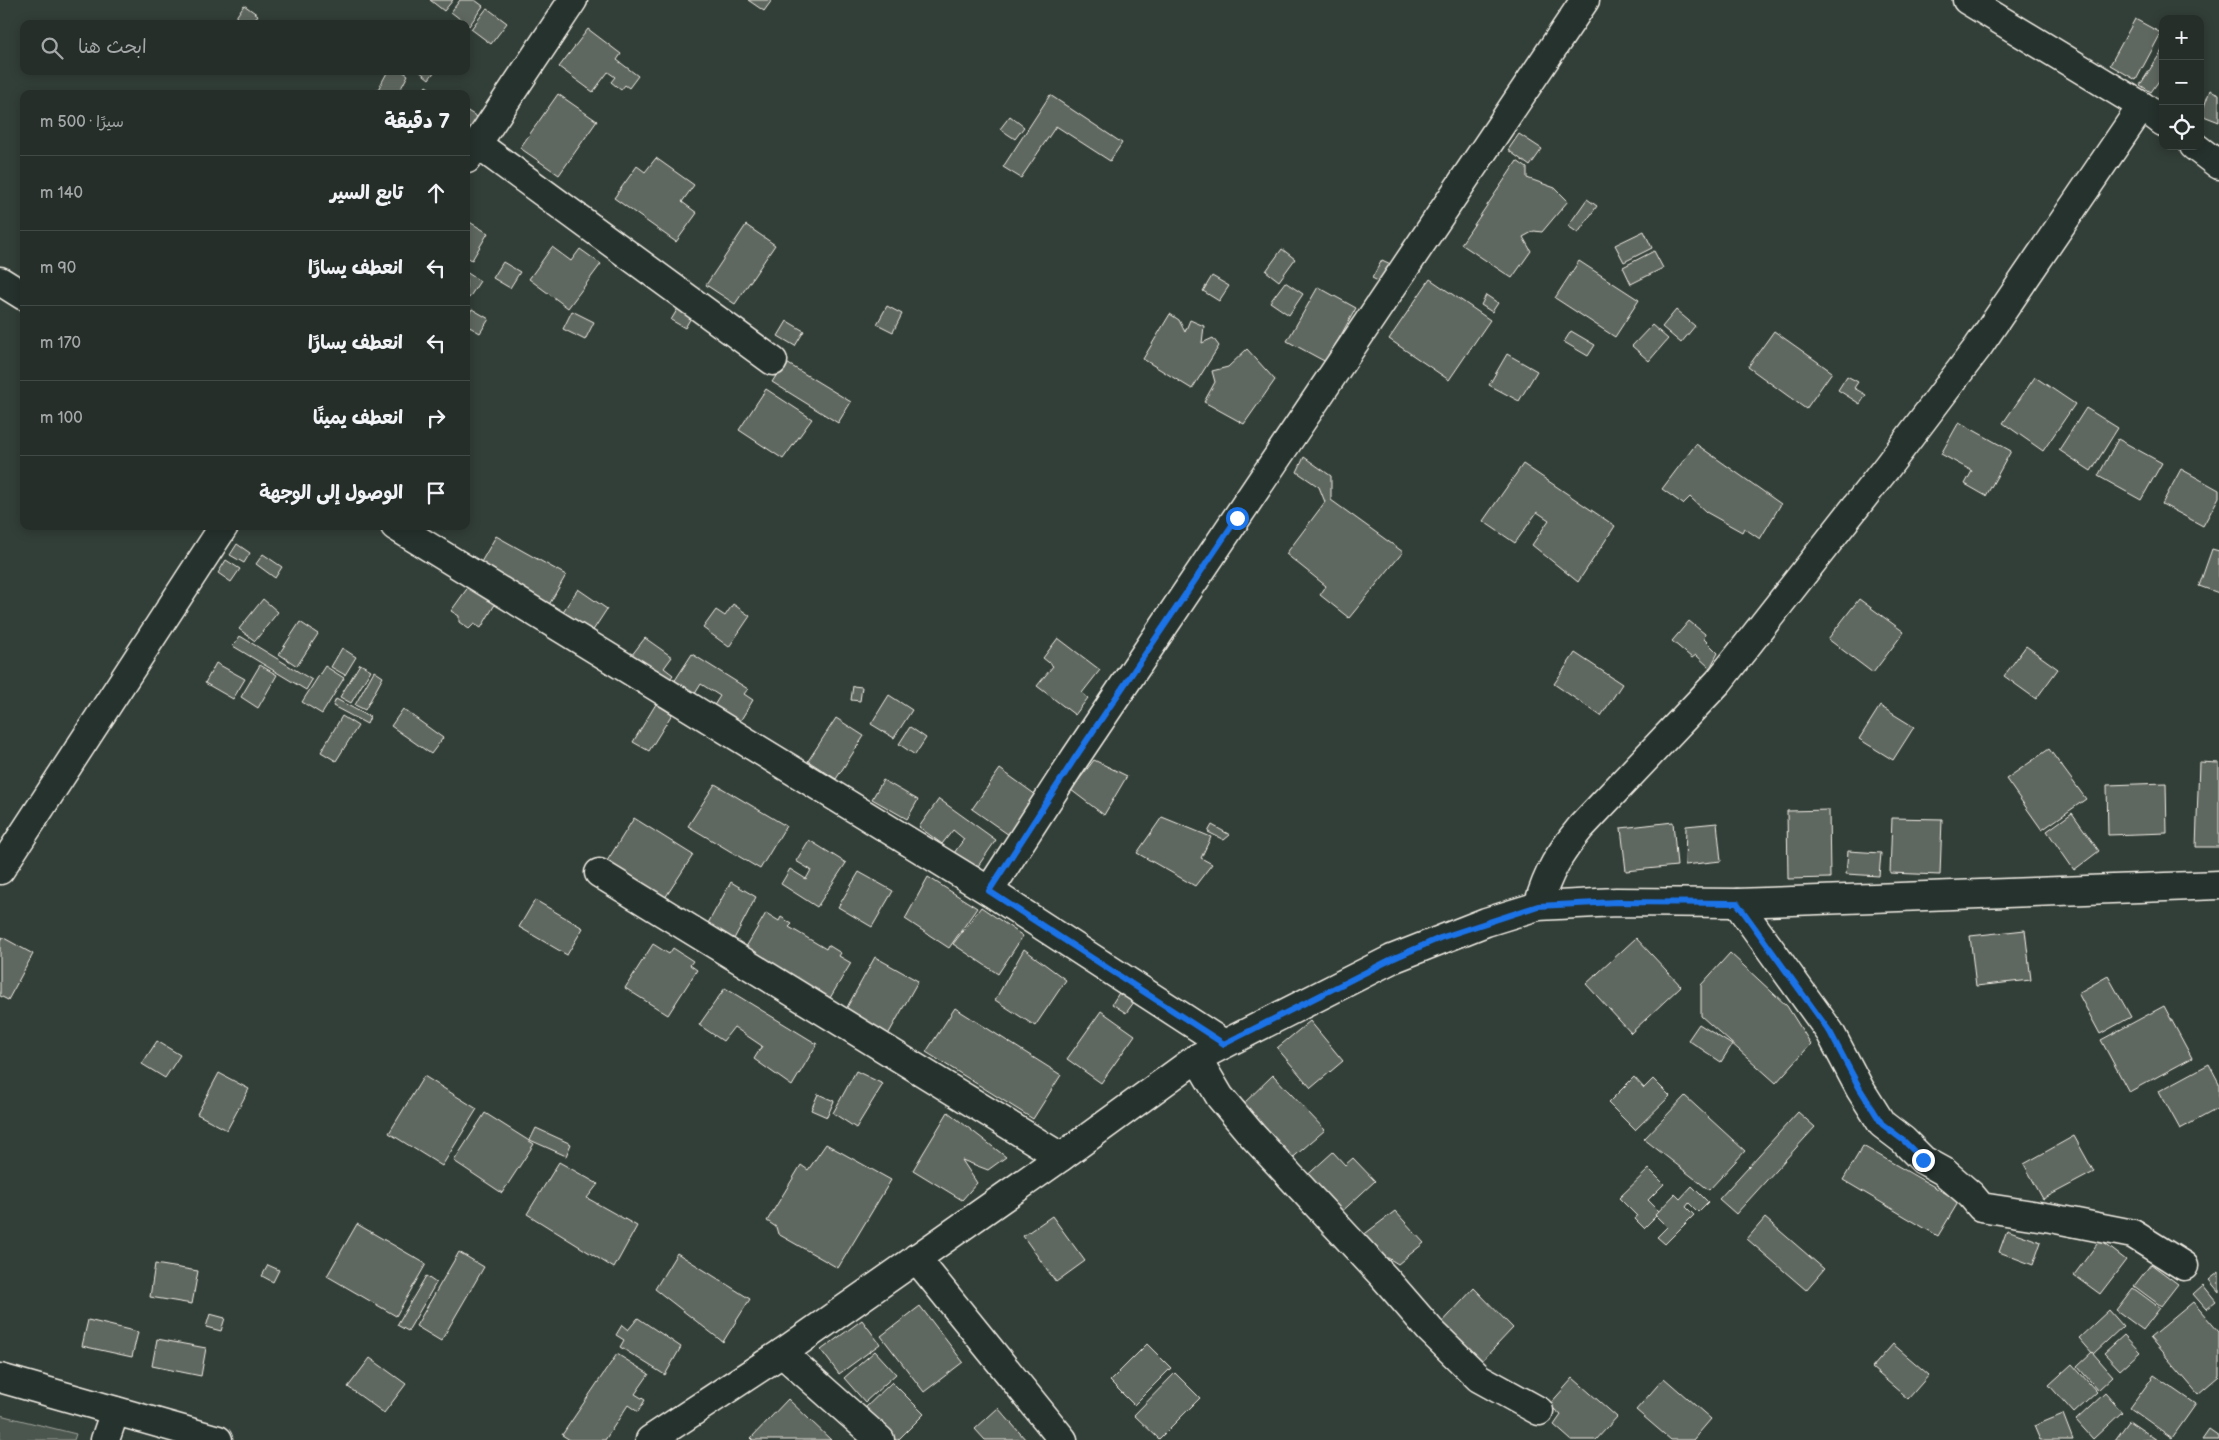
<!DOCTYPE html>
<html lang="ar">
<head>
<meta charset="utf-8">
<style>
  :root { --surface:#262e2a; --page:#2e3632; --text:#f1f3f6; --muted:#a4a8a8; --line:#424a47 }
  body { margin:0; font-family:"Balsamiq Sans","Playpen Sans Arabic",sans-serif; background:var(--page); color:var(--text); direction:rtl }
  .controls { position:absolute; right:15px; top:15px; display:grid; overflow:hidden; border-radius:10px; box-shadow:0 2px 12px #0003 }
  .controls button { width:45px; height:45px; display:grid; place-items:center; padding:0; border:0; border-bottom:1px solid var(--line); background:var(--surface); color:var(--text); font:25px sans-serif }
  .stop { position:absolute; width:15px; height:15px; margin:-11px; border:4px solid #1a73e8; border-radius:50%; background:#fff }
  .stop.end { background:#1a73e8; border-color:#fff; box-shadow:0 1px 5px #0008 }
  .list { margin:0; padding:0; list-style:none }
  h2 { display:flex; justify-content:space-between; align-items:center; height:65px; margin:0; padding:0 20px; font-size:21px }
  h2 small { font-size:16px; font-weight:400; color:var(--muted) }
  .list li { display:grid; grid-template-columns:32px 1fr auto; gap:15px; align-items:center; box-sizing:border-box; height:75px; padding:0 20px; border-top:1px solid var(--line) }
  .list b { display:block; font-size:19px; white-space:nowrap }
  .list em { font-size:16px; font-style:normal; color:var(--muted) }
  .icon { flex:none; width:28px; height:28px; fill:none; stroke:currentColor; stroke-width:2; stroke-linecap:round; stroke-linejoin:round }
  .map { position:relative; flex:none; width:2219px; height:1440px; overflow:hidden; direction:ltr }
  .search { position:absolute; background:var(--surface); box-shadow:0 2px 12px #0003; left:20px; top:20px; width:450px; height:55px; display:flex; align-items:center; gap:12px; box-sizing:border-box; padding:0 18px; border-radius:10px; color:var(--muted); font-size:19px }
  .panel { position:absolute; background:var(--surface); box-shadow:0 2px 12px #0003; left:20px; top:90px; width:450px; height:440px; border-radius:10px; direction:rtl }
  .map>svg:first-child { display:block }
  .green { fill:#4c564f; stroke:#a0a49c }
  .building { fill:#5f6861; stroke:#f4f1e8 }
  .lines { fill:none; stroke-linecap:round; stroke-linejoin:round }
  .minor-casing { stroke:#f4f1e8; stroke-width:31 }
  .minor { stroke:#26332d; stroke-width:28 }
  .route { stroke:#1a73e8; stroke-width:6 }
</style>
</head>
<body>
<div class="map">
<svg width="2219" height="1440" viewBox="0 0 2219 1440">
  <rect width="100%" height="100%" fill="#323e38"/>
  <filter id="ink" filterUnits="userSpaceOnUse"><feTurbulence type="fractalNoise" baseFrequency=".02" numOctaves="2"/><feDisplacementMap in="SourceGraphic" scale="10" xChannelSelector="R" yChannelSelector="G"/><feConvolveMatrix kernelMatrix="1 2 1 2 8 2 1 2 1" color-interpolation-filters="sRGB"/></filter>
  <g filter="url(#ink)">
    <!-- green -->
    <path class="green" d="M0,1415L76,1434L74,1440H0Z"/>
    <!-- building -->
    <g class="building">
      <path d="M430,0H453L444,11Z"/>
      <path d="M460,0H475L483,6L469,26L451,12Z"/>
      <path d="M748,0H772L764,11Z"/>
      <path d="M244,5L258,15L252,24H239L234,20Z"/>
      <path d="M487,8L507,23L491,44L471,29Z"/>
      <path d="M2135,19L2161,33L2136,80L2110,65Z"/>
      <path d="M588,29L621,54L617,60L638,76L629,88L625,85L621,90L611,82L615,77L608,72L593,92L559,67Z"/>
      <path d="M2163,49V75L2151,92L2140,85Z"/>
      <path d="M388,71H402L408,75L398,94H378L376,93Z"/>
      <path d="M419,71H435L429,79Z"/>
      <path d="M426,86L438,94H421Z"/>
      <path d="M2210,90L2219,94V122L2201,115Z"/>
      <path d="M558,94L597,121L559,175L520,148Z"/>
      <path d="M1050,95L1122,143L1110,161L1056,126L1021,178L1003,167Z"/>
      <path d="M466,110L479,118L470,133L466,131Z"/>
      <path d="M1010,116L1024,127L1015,139L1000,129Z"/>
      <path d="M1519,134L1542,149L1530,166L1508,150Z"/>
      <path d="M656,158L694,185L682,202L697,213L676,242L614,198L637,166L645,172Z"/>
      <path d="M1517,161L1527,168V178L1555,188L1568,201L1542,232L1534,231L1523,237L1531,251L1512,278L1461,244Z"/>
      <path d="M1587,199L1597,206L1578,233L1568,226Z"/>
      <path d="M466,220L488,233L472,260L466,257Z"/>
      <path d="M746,225L775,245L735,304L706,285Z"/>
      <path d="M1644,231L1652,248L1624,262L1615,245Z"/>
      <path d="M552,247L571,261L580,249L601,264L568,308L529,279Z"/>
      <path d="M1282,249L1295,259L1279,281L1266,271Z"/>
      <path d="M1654,251L1663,268L1631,284L1623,267Z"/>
      <path d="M1382,260L1397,267L1388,286L1372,278Z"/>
      <path d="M1579,261L1639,300L1615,337L1555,298Z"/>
      <path d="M503,262L520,272L510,288L493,278Z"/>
      <path d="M466,272L480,281L469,298L466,297Z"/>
      <path d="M1212,276L1229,286L1219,301L1203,291Z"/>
      <path d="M1430,279L1490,320L1449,380L1389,339Z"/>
      <path d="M1285,282L1303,294L1289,315L1270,302Z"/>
      <path d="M1318,287L1356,308L1326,362L1287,341Z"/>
      <path d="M1486,295L1498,303L1492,312L1481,305Z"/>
      <path d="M680,305L693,314L685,328L671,320Z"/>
      <path d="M887,306L902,314L893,332L877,324Z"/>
      <path d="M472,309L489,319L480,333L466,325V319Z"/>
      <path d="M1676,310L1695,326L1681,343L1662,327Z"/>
      <path d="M572,311L594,322L585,340L563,329Z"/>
      <path d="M1170,314L1179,320L1185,332L1190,320L1204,326L1202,343L1213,338L1219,346L1192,389L1143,359Z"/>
      <path d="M787,321L804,331L795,346L778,336Z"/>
      <path d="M1652,325L1668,339L1649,361L1632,346Z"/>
      <path d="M1571,331L1595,345L1588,356L1564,342Z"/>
      <path d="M1774,331L1832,372L1806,409L1748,367Z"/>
      <path d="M1247,349L1275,380L1244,424L1204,402L1215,382L1212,371L1228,367Z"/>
      <path d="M1507,354L1537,371L1519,401L1489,385Z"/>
      <path d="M785,362L851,402L838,423L772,382Z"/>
      <path d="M1847,376L1858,382L1854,388L1866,395L1860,404L1838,390Z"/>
      <path d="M2035,377L2075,404L2043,451L2003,423Z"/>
      <path d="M766,389L812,419L783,459L739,430Z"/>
      <path d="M2086,408L2118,428L2091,471L2059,450Z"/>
      <path d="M1959,422L2011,451L1986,496L1965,484L1972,471L1941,454Z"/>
      <path d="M2118,439L2162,463L2141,500L2098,476Z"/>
      <path d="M1696,444L1781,504L1760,539L1744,528L1742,532L1706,512L1690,497L1683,504L1662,489Z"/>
      <path d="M1304,457L1331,476V500L1403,552L1349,618L1320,595L1326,586L1286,554L1325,502L1319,487L1297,472Z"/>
      <path d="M1523,464L1615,526L1578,582L1532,545L1549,520L1537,512L1515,543L1483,521Z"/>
      <path d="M2181,469L2219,490V497L2203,526L2162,504Z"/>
      <path d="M496,536L566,575L546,610L476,571Z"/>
      <path d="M237,544L250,553L244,563L230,555Z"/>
      <path d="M2212,549L2219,551V593L2199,586Z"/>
      <path d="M263,554L282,567L275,578L256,564Z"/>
      <path d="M226,560L240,569L231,582L218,573Z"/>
      <path d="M469,586L497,601L481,628L474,624L469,629L459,622V616L451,611Z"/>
      <path d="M578,589L607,609L590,635L560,616Z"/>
      <path d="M263,599L278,612L255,641L239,629Z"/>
      <path d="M1859,599L1904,632L1873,673L1828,639Z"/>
      <path d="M733,604L750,616L729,647L703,628L716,610L725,616Z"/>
      <path d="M1689,621L1705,634L1704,639L1718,653L1710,668L1696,655L1692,658L1672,641Z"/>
      <path d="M300,622L318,634L297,666L279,654Z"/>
      <path d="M240,636L312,680L306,690L233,646Z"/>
      <path d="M645,638L672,657L664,668L673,675L665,686L628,660Z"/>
      <path d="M1058,638L1100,670L1082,693L1088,698L1075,715L1037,686L1053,666L1043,658Z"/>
      <path d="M2026,646L2058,669L2036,699L2004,676Z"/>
      <path d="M342,648L356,657L345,675L331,667Z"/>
      <path d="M1575,653L1622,684L1601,716L1554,684Z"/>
      <path d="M692,654L748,689L744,694L753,700L739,723L713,707L720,696L701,684L693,697L672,685Z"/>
      <path d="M216,663L245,679L233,699L205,683Z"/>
      <path d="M360,664L371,670L351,703L340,697Z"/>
      <path d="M260,665L277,675L258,708L241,697Z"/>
      <path d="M325,666L344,678L322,714L302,702Z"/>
      <path d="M374,671L383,677L365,710L355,705Z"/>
      <path d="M853,686L862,687L860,701L851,700Z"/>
      <path d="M889,695L912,710L894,738L871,724Z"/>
      <path d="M336,699L370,717L367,724L333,706Z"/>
      <path d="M656,704L672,714L649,751L633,742Z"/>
      <path d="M1880,706L1914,727L1893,760L1859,739Z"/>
      <path d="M403,709L443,738L431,754L391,726Z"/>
      <path d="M342,716L358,726L336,761L321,752Z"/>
      <path d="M836,718L864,736L836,779L808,761Z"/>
      <path d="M910,727L926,738L915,755L899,744Z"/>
      <path d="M2049,749L2086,799L2042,830L2006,779Z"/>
      <path d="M1094,760L1127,776L1104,815L1071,790Z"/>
      <path d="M2199,762L2219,763V847H2196Z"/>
      <path d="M1000,769L1036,795L1009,835L972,809Z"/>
      <path d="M883,780L918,800L907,819L872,799Z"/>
      <path d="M2166,783L2167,833L2108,835L2107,785Z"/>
      <path d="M715,784L786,826L760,869L688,826Z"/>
      <path d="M939,799L996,840L976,869L954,853L964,839L953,830L942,844L919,827Z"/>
      <path d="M1829,810L1830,878L1788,879L1787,811Z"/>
      <path d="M2072,813L2099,851L2074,870L2047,831Z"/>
      <path d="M1162,817L1211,837L1201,858L1212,864L1195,886L1137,853Z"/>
      <path d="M634,818L693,855L665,898L607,861Z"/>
      <path d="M1892,818L1942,819L1940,875L1890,873Z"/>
      <path d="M1673,822L1677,866L1626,871L1621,828Z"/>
      <path d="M1717,823L1721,861L1685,865L1686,826Z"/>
      <path d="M1212,825L1230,835L1224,840L1208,832Z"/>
      <path d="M809,840L846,863L817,907L781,884L790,869L806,879L811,870L796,861Z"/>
      <path d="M1848,851L1881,853L1879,876L1846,874Z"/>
      <path d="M859,872L893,891L872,927L838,907Z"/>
      <path d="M928,877L977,908L949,948L905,919Z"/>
      <path d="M731,882L756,897L734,939L707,925Z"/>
      <path d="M535,900L583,928L567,955L519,927Z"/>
      <path d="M981,907L1023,936L998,974L953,944Z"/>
      <path d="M766,913L779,921L781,917L792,924L789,927L826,949L828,945L841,953L839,956L851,963L830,998L817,989L814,993L756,957L758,954L746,947Z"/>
      <path d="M2025,930L2031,980L1976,986L1970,936Z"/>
      <path d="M2,937L33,954L8,1000L0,996V941Z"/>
      <path d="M1636,938L1681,986L1631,1033L1586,984Z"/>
      <path d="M653,944L669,954L673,948L693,961L690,965L697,970L668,1015L625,988Z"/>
      <path d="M1024,949L1066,980L1035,1026L995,1000Z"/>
      <path d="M1730,953L1787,1006L1811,1044L1776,1083L1701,1016V985Z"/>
      <path d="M875,957L918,981L884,1042L841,1018Z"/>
      <path d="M2108,976L2131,1017L2100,1034L2078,993Z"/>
      <path d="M725,988L817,1044L792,1086L754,1059L762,1046L734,1027L723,1041L699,1025Z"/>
      <path d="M1122,988L1137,998L1126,1013L1112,1004Z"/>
      <path d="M2164,1006L2192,1058L2129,1092L2101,1040Z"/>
      <path d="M955,1008L1061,1075L1033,1119L926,1052Z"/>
      <path d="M1101,1011L1135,1035L1101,1083L1067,1059Z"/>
      <path d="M1310,1021L1343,1061L1311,1088L1277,1048Z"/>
      <path d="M1699,1024L1732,1045L1721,1062L1688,1040Z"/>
      <path d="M157,1041L180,1055L165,1078L142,1064Z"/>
      <path d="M2209,1064L2219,1083V1108L2180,1129L2159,1091Z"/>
      <path d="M856,1071L883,1084L856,1128L833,1113Z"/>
      <path d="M219,1073L249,1089L227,1130L197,1114Z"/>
      <path d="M1273,1075L1325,1130L1289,1161L1239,1108Z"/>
      <path d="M424,1076L477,1109L442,1166L389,1133Z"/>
      <path d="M1634,1077L1644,1088L1653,1079L1670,1096L1635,1130L1608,1103Z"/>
      <path d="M818,1094L834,1101L827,1117L811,1110Z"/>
      <path d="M1685,1096L1745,1151L1709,1190L1644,1139Z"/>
      <path d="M948,1112L1006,1157L988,1170L962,1160L977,1183L962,1200L913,1170Z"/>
      <path d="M1798,1112L1815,1127L1736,1214L1719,1199Z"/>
      <path d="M485,1113L534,1144L502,1193L454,1161Z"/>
      <path d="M536,1128L571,1144L566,1156L530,1140Z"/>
      <path d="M2074,1136L2094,1172L2043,1199L2024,1164Z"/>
      <path d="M826,1144L891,1180L838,1268L778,1234L776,1227L767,1221L801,1165L808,1170Z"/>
      <path d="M1863,1146L1959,1201L1938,1236L1843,1180Z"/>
      <path d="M1333,1152L1345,1165L1353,1158L1375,1181L1336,1217L1302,1180Z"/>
      <path d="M559,1162L598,1184L587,1198L637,1226L614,1268L527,1214Z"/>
      <path d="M1649,1169L1664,1184L1648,1200L1660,1212L1644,1228L1635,1219L1637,1216L1619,1198Z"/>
      <path d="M1692,1186L1708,1202L1698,1212L1689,1203L1686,1207L1694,1215L1665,1244L1657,1237L1667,1227L1655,1215L1675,1194L1680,1199Z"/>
      <path d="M1395,1211L1424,1243L1398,1264L1388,1258L1378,1261L1362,1236Z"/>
      <path d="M1052,1216L1085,1261L1056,1282L1023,1236Z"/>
      <path d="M1765,1218L1824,1269L1806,1290L1747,1239Z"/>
      <path d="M357,1224L426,1264L396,1316L327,1276Z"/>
      <path d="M2007,1230L2041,1242L2033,1265L1999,1252Z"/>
      <path d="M2100,1240L2126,1260L2100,1294L2074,1275Z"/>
      <path d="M459,1252L484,1267L441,1341L416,1326Z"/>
      <path d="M677,1253L750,1299L723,1342L655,1289Z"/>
      <path d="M155,1264L198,1271L192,1304L150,1297Z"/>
      <path d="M2151,1264L2178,1284L2161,1306L2134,1286Z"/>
      <path d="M268,1265L279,1270L273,1282L262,1276Z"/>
      <path d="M2219,1272V1292L2209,1280Z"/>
      <path d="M426,1276L436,1283L408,1331L397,1325Z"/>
      <path d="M2203,1285L2216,1301L2206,1309L2193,1294Z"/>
      <path d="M1474,1288L1513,1328L1478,1365L1438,1327Z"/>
      <path d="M2133,1288L2160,1308L2143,1330L2116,1310Z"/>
      <path d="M2193,1302L2219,1332V1376L2198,1394L2150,1338Z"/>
      <path d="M920,1306L963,1362L924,1392L881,1336Z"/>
      <path d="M2109,1310L2123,1326L2093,1354L2079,1338Z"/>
      <path d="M210,1314L225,1318L221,1331L206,1327Z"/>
      <path d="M638,1318L681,1347L665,1375L620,1347L624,1340L616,1335L622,1325L628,1330Z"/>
      <path d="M88,1320L138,1332L132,1357L82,1346Z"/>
      <path d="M862,1320L880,1344L839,1374L821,1350Z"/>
      <path d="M2124,1335L2140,1352L2120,1370L2104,1353Z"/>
      <path d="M157,1339L206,1348L201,1376L152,1366Z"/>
      <path d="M1147,1344L1171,1368L1134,1405L1110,1381Z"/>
      <path d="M1893,1344L1929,1375L1908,1399L1872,1368Z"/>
      <path d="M875,1351L896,1374L865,1402L844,1378Z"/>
      <path d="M2092,1352L2113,1376L2098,1390L2077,1366Z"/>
      <path d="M617,1354L649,1374L635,1394L645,1400L638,1412L628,1405L605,1440H570L562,1435Z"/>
      <path d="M370,1358L406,1384L384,1413L348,1387Z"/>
      <path d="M2072,1364L2097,1392L2074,1413L2049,1385Z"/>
      <path d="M1175,1373L1200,1398L1159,1439L1134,1415Z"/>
      <path d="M2154,1375L2196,1404L2172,1438L2130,1408Z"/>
      <path d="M1573,1378L1617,1417L1596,1440H1571L1554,1425L1561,1415L1549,1405Z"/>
      <path d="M1664,1378L1711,1419L1693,1440H1671L1636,1410Z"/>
      <path d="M892,1382L924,1414L898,1440H891L862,1411Z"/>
      <path d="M2105,1393L2122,1412L2093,1439L2076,1420Z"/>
      <path d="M788,1399L831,1440H753L751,1438Z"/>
      <path d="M998,1408L1026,1440H985L975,1429Z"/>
      <path d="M2063,1414L2073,1440H2040L2034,1426Z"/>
      <path d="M2129,1421L2157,1440H2115Z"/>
      <path d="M2209,1430L2219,1437V1440H2202Z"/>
    </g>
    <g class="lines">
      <defs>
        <g id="minor">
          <path d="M1967,0L2142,106L2163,122"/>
          <path d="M477,144L773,361"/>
          <path d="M2194,146L2219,165"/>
          <path d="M467,159L573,0"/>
          <path d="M0,281L24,296"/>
          <path d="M395,526L989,891L1224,1044"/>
          <path d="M0,870L224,526"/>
          <path d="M599,873L1061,1157"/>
          <path d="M989,891L1075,758L1585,0"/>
          <path d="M1737,903L1830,1032L1860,1089L1882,1124L1903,1140L1923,1160L1943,1171L1971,1195L1981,1207L2051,1218L2133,1234L2184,1266"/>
          <path d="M1538,906C1548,872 1559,854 1581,827L1719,681L1887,467L1978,347L2142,106"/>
          <path d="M1197,1058L1220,1097L1252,1135L1384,1277L1430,1330L1479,1378L1539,1411"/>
          <path d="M916,1258L1063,1440"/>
          <path d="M782,1353L880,1440"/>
          <path d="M0,1378L218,1440"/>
          <path d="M105,1440L115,1411"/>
          <path d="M650,1440L782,1353L1061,1157L1197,1058L1392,959L1486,922L1538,906L1616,902L1737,903L2219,885"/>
        </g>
      </defs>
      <!-- minor casing -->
      <use href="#minor" class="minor-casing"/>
      <!-- minor -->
      <use href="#minor" class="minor"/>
    </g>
  </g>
  <g class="lines" filter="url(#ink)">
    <!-- route -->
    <path class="route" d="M1237,518L1075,758L989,891L1224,1044L1392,959L1440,938L1538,906L1616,902L1737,903L1830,1032L1860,1089L1882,1124L1903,1140L1923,1160"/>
  </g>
</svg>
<div class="controls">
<button>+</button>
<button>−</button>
<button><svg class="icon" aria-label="locate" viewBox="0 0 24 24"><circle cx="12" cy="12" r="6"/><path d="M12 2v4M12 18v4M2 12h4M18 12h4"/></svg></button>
</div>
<div class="stop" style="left:1237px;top:518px"></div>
<div class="stop end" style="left:1923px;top:1160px"></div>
<div class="search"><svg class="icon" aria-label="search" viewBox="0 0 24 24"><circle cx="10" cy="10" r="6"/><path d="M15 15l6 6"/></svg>ابحث هنا</div>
<section class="panel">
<h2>7 دقيقة<small>سيرًا · 500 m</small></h2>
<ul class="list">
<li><svg class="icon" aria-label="ahead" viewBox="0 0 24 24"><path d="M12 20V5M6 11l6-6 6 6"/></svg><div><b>تابع السير</b></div><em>140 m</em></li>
<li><svg class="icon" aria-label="left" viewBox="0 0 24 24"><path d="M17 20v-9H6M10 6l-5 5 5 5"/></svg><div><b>انعطف يسارًا</b></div><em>90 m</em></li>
<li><svg class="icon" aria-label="left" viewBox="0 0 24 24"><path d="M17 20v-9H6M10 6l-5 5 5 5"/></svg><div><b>انعطف يسارًا</b></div><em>170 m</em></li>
<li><svg class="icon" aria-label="right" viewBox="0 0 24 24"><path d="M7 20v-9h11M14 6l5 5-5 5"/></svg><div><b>انعطف يمينًا</b></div><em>100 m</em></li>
<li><svg class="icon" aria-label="arrive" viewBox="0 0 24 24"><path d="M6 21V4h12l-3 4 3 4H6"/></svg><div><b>الوصول إلى الوجهة</b></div></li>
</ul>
</section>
</div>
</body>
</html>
